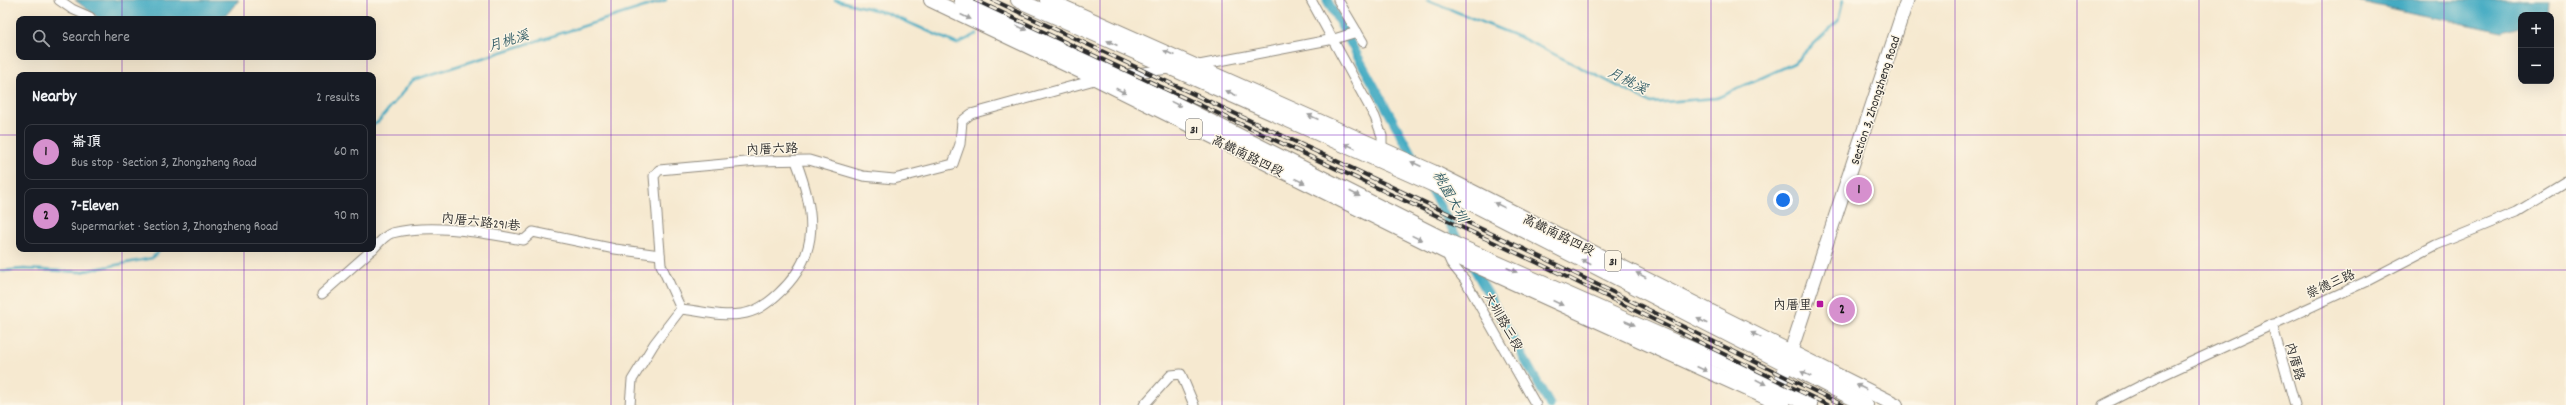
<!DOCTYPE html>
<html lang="en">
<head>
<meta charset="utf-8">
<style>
  :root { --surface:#171b24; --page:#242831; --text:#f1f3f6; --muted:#9ea1a6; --line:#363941; --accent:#d690ce }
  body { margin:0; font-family:Dekko,"LXGW WenKai TC",sans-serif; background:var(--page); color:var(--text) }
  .controls { position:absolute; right:12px; top:12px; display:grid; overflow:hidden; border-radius:8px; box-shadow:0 4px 16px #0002 }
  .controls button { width:36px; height:36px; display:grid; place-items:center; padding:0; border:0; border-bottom:1px solid var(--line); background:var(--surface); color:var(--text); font:20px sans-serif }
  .you { position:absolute; left:1783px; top:200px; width:14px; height:14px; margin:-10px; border:3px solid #fff; border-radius:50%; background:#1a73e8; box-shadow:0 0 0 6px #1a73e833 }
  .badge { display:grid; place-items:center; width:26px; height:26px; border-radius:50%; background:var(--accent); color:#111; font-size:13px; font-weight:700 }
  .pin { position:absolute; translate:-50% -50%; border:2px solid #fff; box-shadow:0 1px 4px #0006 }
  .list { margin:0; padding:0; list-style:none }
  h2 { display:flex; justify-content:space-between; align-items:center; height:52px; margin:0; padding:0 16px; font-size:17px }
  h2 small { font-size:13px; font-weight:400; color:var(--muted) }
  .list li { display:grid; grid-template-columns:26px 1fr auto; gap:12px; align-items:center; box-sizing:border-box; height:56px; margin:0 8px 8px; padding:0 8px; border:1px solid var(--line); border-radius:8px }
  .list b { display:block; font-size:15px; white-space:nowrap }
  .list p { margin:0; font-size:13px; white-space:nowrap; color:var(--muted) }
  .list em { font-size:13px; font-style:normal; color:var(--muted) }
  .icon { flex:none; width:22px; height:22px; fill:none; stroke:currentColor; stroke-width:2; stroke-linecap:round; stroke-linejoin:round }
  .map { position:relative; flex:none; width:2566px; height:405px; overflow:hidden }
  .search { position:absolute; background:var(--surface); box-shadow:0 4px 16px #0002; left:16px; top:16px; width:360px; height:44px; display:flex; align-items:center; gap:10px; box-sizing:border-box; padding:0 14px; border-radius:8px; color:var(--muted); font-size:15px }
  .panel { position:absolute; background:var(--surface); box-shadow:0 4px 16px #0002; left:16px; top:72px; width:360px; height:180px; border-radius:8px }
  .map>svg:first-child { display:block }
  .water { fill:#42aac2; stroke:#366a76 }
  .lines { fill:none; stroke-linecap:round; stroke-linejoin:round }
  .stream { stroke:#42aac2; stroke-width:2.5 }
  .canal { stroke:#42aac2; stroke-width:9 }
  .minor-casing { stroke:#908a7e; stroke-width:11 }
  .secondary-casing { stroke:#908a7e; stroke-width:15 }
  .primary-casing { stroke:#908a7e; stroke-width:16 }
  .minor { stroke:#fff; stroke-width:9 }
  .secondary { stroke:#fff; stroke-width:13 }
  .primary { stroke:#fff; stroke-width:14 }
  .rail-casing { stroke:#2b2b2b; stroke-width:4 }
  .rail { stroke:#fcf5e5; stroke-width:2.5; stroke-dasharray:8; stroke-linecap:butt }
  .oneway { fill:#a0a0a0 }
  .grid { fill:none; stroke:#7b2cbf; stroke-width:1; stroke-opacity:0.55 }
  .poi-dot { fill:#b5179e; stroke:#fcf5e5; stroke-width:1.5 }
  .labels { text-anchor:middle; stroke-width:3; stroke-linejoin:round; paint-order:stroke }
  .shield { fill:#fcf5e5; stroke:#6a6863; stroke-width:1 }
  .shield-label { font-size:12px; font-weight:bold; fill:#2b2b2b }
  .street-label { font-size:13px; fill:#2b2b2b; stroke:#fcf5e5 }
  .poi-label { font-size:13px; fill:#2b2b2b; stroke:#fcf5e5; text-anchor:end }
  .water-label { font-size:14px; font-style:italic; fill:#345e67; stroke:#fcf5e5 }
</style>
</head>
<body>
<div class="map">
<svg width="2566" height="405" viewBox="0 0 2566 405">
  <rect width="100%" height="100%" fill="#fcf5e5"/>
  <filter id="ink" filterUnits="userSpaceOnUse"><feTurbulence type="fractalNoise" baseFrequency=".025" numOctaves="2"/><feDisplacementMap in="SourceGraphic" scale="8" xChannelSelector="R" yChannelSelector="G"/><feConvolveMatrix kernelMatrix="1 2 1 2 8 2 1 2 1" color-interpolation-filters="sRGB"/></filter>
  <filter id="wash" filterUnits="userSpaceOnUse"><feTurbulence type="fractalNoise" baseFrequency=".012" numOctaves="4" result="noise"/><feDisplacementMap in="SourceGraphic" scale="16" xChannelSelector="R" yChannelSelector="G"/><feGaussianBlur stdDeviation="0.9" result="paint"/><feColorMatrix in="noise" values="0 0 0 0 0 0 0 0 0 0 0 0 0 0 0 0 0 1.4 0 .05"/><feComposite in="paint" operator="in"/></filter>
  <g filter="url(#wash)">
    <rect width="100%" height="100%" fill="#f6e9d0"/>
    <!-- water -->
    <g class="water">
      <path d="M75,0H239L227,14L213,19H100Z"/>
      <path d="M2352,0H2549L2548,12L2543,15H2521V26L2502,32Z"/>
    </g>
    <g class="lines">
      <!-- stream -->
      <g class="stream">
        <path d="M835,0L887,13L957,44L977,34"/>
        <path d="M1427,0L1524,39L1651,103L1717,98L1794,63L1838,21L1843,0"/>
        <path d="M373,125L378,122L413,80L666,0"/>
        <path d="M0,271L24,269L80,272L152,258L161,249"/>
      </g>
      <!-- canal -->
      <g class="canal">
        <path d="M1327,0L1417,164"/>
        <path d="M1426,181L1462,247"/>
        <path d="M1471,263L1550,405"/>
      </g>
    </g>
  </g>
  <g filter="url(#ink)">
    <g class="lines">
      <defs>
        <g id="minor">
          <path d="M59,0L72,9L90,17"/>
          <path d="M1311,0L1375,117L1382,136V148"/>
          <path d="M1338,0L1363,42"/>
          <path d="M1194,66L1334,39L1357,32"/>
          <path d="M1117,75L1170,69"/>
          <path d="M373,249C378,244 385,235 392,233C434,223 482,233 524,240L533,232L615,249L660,255"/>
          <path d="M1446,252L1451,263L1465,280L1536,405"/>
          <path d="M322,294L373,249"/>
          <path d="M681,309C702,311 720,317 741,314C756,312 767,304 778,294C822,254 815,211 796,161"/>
          <path d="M2272,324L2295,405"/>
          <path d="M630,405L632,380L654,344L681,309L661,265L654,176L659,170L757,161L809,160L863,176L894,179L953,164L960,144L962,121L971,114L1098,79"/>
          <path d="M1144,405L1171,375L1181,374L1194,405"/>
          <path d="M2103,405L2150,381L2365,282L2436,245L2517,212L2566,182"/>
        </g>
        <path id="secondary" d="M1775,399L1907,0"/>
        <g id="primary">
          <path d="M931,0L1097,79L1446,252L1783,405"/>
          <path d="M961,0L1178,105L1445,240L1719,361L1810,405"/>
          <path d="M1018,0L1443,189L1866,405"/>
          <path d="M1047,0L1433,172L1896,405"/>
        </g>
      </defs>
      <!-- minor casing -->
      <use href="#minor" class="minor-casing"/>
      <!-- secondary casing -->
      <use href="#secondary" class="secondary-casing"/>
      <!-- primary casing -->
      <use href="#primary" class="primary-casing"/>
      <!-- minor -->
      <use href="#minor" class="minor"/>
      <!-- secondary -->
      <use href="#secondary" class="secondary"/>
      <!-- primary -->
      <use href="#primary" class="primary"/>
      <defs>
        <g id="rail">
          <path d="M975,0L1538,263L1828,405"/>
          <path d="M993,0L1541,257L1843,405"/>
        </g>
      </defs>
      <!-- rail casing -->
      <use href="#rail" class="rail-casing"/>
      <!-- rail -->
      <use href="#rail" class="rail"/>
    </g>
    <!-- one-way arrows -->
    <defs><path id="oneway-solid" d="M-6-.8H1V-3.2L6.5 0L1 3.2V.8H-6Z"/></defs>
    <g class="oneway">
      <use href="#oneway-solid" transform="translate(966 17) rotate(25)"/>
      <use href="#oneway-solid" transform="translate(1022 28) rotate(25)"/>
      <use href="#oneway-solid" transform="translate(1112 43) rotate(-156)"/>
      <use href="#oneway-solid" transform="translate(1169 53) rotate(-156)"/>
      <use href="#oneway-solid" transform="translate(1121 91) rotate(27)"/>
      <use href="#oneway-solid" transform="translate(1231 93) rotate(-156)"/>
      <use href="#oneway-solid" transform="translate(1176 104) rotate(26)"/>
      <use href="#oneway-solid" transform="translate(1313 117) rotate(-156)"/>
      <use href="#oneway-solid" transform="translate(1350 146) rotate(-156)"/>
      <use href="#oneway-solid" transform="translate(1416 164) rotate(-156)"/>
      <use href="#oneway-solid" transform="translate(1300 181) rotate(26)"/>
      <use href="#oneway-solid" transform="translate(1355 194) rotate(27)"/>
      <use href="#oneway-solid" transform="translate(1499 205) rotate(-154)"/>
      <use href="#oneway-solid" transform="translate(1417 238) rotate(26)"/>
      <use href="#oneway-solid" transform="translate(1586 262) rotate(-153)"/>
      <use href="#oneway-solid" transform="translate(1512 270) rotate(25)"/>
      <use href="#oneway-solid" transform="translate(1641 275) rotate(-153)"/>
      <use href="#oneway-solid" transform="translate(1558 303) rotate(25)"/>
      <use href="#oneway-solid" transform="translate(1702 321) rotate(-153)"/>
      <use href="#oneway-solid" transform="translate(1630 323) rotate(23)"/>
      <use href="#oneway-solid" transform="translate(1756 335) rotate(-153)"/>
      <use href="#oneway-solid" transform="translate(1702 369) rotate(25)"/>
      <use href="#oneway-solid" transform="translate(1806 374) rotate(-154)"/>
      <use href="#oneway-solid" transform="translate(1761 382) rotate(27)"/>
      <use href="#oneway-solid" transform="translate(1861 387) rotate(-153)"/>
    </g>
  </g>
  <!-- grid -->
  <path class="grid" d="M122,0V19M244,0V19M367,0V19M489,0V405M611,0V405M733,0V405M855,0V405M978,0V405M1100,0V405M1222,0V405M1344,0V405M1466,0V405M1588,0V405M1711,0V405M1833,0V405M1955,0V405M2077,0V405M2199,0V405M2322,0V405M2444,0V405M122,57V75M244,57V75M367,57V75M0,135H19M373,135H2566M122,249V405M244,249V405M367,249V405M0,270H2566"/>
  <!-- markers -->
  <rect class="poi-dot" x="1816" y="300" width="8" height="8" rx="2"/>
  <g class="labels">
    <!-- shield labels -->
    <g class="shield">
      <rect x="1186" y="119" width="16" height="20" rx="3"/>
      <rect x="1605" y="251" width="16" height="20" rx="3"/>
    </g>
    <g class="shield-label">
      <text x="1194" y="133">31</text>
      <text x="1613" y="265">31</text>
    </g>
    <!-- street labels -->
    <g class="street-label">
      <text transform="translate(1874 100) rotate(-72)" y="5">Section 3, Zhongzheng Road</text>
      <text transform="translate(772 148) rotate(-2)" y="5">內厝六路</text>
      <text transform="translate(1248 155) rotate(26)" y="5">高鐵南路四段</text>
      <text transform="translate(481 221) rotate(6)" y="5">內厝六路291巷</text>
      <text transform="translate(1559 234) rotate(26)" y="5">高鐵南路四段</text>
      <text transform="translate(2330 283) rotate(-24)" y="5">崇德三路</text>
      <text transform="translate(1504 321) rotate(60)" y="5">大圳路三段</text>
      <text transform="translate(2296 361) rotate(74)" y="5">內厝路</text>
    </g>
    <!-- poi labels -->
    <g class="poi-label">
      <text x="1812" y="309">內厝里</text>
    </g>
    <!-- water labels -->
    <g class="water-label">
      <text transform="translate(508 40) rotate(-17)" y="5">月桃溪</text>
      <text transform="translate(1628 80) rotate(27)" y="5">月桃溪</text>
      <text transform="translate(1451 196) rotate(61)" y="5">桃園大圳</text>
    </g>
  </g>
</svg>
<div class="controls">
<button>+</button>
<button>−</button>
</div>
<div class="you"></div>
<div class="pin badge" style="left:1859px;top:190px">1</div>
<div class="pin badge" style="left:1842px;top:310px">2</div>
<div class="search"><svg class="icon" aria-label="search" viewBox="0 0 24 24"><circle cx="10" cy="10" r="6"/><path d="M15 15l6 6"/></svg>Search here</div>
<section class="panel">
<h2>Nearby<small>2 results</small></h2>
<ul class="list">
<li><span class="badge">1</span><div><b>崙頂</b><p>Bus stop · Section 3, Zhongzheng Road</p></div><em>60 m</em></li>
<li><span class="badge">2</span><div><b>7-Eleven</b><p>Supermarket · Section 3, Zhongzheng Road</p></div><em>90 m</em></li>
</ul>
</section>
</div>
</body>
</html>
